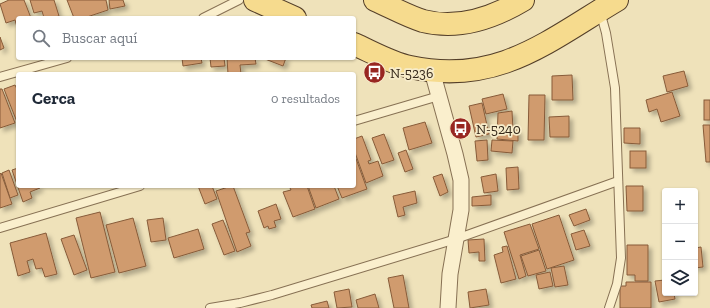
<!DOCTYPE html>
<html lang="es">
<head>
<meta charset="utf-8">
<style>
  :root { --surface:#fff; --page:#f2f2f3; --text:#1f2937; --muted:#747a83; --line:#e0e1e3 }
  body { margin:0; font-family:"Zilla Slab",serif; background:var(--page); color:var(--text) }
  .controls { position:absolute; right:12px; bottom:12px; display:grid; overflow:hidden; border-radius:4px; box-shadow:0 1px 3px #0004 }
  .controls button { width:36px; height:36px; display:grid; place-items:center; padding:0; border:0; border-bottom:1px solid var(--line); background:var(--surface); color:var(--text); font:20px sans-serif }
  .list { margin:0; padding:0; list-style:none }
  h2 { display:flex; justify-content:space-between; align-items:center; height:52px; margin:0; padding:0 16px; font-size:17px }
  h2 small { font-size:13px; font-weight:400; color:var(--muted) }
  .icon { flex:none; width:22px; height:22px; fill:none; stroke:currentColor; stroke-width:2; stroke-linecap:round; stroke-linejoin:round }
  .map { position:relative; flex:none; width:710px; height:308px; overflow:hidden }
  .search { position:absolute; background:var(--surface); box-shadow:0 1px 3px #0004; left:16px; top:16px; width:340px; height:44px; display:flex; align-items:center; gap:10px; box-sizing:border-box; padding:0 14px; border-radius:4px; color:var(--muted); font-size:15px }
  .panel { position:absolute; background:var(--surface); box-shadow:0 1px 3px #0004; left:16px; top:72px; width:340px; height:116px; border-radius:4px }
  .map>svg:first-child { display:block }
  .building { fill:#d09b6e; stroke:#875b39; filter:url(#shadow) }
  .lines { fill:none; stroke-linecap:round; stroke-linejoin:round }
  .service-casing { stroke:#877154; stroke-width:10 }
  .minor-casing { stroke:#877154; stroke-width:17 }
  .primary-casing { stroke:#543f29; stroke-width:24 }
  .service { stroke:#faefcd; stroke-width:8 }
  .minor { stroke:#faefcd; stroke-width:15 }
  .primary { stroke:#f6db8e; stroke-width:22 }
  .labels { text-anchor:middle; stroke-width:3.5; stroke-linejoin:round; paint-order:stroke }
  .poi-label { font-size:14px; fill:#35281a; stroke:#f7ecca; text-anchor:start }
</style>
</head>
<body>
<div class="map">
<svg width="710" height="308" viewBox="0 0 710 308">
  <defs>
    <filter id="shadow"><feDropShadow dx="3.5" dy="3.5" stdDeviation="2" flood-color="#0004"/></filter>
  </defs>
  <rect width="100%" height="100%" fill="#efe2ba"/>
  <!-- building -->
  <g class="building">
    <path d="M9,0H24L31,18H18L17,27L15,20L6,23L0,4Z"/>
    <path d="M30,0H54L59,16L51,18H44L42,11L34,13Z"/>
    <path d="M67,0H106L108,10L84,18H74Z"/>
    <path d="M109,0H123L125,6L110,9Z"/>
    <path d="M0,37L4,48L0,50Z"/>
    <path d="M182,58H201L202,63L183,66Z"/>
    <path d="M210,58H224L225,66L211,67Z"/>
    <path d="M227,58H255L256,64L240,65L241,74H228Z"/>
    <path d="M266,58H286L283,66L265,59Z"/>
    <path d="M684,71L688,86L667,92L663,76Z"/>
    <path d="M572,75L573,100H552V76Z"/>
    <path d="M15,85L18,91L17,122L4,89Z"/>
    <path d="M0,89H2L15,123L0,128Z"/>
    <path d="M672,92L680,116L661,122L657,109L649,112L646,100Z"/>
    <path d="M503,94L507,109L486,114L482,99Z"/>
    <path d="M529,95H545L544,140H528Z"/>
    <rect x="704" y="100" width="6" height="20"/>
    <path d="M482,103L489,134L476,137L469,106Z"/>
    <path d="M512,111L513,130H518V141L497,139L498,113Z"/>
    <path d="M569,116V137H550L549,117Z"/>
    <path d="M425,122L432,143L409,150L403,128Z"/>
    <path d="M703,125H710V162H706Z"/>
    <path d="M624,128H640V144L624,143Z"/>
    <path d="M384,134L394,160L382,164L372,138Z"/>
    <path d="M362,136L371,160L368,161L369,164L378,161L383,176L366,183L354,150V139Z"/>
    <path d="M487,140L488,160L477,161L475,141Z"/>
    <path d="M492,140L513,141L512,153L491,151Z"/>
    <path d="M406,150L413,169L405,172L398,153Z"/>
    <rect x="630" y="151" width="16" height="17"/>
    <path d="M354,153L367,189L342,198L337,186H354Z"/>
    <path d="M518,167L519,189L507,190L506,168Z"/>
    <path d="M18,168V186H39L40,188L30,192L32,198L23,202L12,170Z"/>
    <path d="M9,170L18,195L10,198L2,173Z"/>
    <path d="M1,173L12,204L0,208V174Z"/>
    <path d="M442,174L448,192L440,196L433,177Z"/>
    <path d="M496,174L498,191L484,193L481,177Z"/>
    <path d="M198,186H212L217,199L205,204Z"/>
    <path d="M231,186H233L250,232L246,233L251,246L237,252L216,191Z"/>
    <path d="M289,186H307L315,209L293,217L283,192L291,190Z"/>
    <path d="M308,186H334L339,199L316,208Z"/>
    <path d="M626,186H643V211H627Z"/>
    <path d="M415,191L417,203L403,207L405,215L398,217L393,196Z"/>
    <path d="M491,195V205L472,206V197Z"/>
    <path d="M276,204L281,219L274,221L276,227L269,229L268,226L264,228L258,211Z"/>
    <path d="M586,209L590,220L574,226L569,215Z"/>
    <path d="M100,212L115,272L91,278L76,218Z"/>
    <path d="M559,215L574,260L547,269L532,224Z"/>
    <path d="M133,218L146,266L119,273L106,225Z"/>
    <path d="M163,218L166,240L151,242L147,220Z"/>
    <path d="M223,220L235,251L224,255L212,224Z"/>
    <path d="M530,224L539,249L520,255L526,276L519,279L504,232Z"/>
    <path d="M198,229L204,249L174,258L168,238Z"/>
    <path d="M584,230L590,246L576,250L571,234Z"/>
    <path d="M46,233L57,274L45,277L42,268L36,269L33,259L27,261L30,272L18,276L10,243Z"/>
    <path d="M74,235L87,270L74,275L61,239Z"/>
    <path d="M484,239L485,261H479V252L469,253L468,240Z"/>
    <path d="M627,245H648V281H635V275H627Z"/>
    <path d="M507,246L516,279L501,283L494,255L503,252L502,247Z"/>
    <path d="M701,247L703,267L695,268V248Z"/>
    <path d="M539,250L546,271L528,276L521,256Z"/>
    <path d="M564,266L568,285L555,287L551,268Z"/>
    <path d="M550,272L553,286L539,289L536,275Z"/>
    <path d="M403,275L409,308H394L388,278Z"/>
    <path d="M665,280V293H674L675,299L659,302L655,281Z"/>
    <path d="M626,282H651V308H620V286H626Z"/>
    <path d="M349,289L352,307L337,308L334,292Z"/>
    <path d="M486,289L489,305L470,308L468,292Z"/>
    <path d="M375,294L379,308H358L356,300Z"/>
    <path d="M327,301L329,308H312L311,305Z"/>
  </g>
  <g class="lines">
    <defs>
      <g id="service">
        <path d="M600,11L606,33L615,88L621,258L617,284L609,308"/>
        <path d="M203,18L239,0"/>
        <path d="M0,77L67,58"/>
        <path d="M354,121L439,96"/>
        <path d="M0,228L140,186"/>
        <path d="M210,308L240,303L272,295L456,239L618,181"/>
      </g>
      <path id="minor" d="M432,71L455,154L461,180V210L450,274L448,308"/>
      <g id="primary">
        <path d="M255,0L295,18"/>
        <path d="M375,0C391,7 407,16 423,21C458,30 493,18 523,0"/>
        <path d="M354,44C372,52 391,63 410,67C497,86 548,41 617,0"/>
      </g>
    </defs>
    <!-- service casing -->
    <use href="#service" class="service-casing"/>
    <!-- minor casing -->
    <use href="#minor" class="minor-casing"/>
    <!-- primary casing -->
    <use href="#primary" class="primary-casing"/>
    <!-- service -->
    <use href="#service" class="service"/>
    <!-- minor -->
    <use href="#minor" class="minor"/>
    <!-- primary -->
    <use href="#primary" class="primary"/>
  </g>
  <!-- icons -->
  <defs>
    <symbol id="bus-disc" viewBox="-11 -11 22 22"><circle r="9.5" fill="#982621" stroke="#f7ecca"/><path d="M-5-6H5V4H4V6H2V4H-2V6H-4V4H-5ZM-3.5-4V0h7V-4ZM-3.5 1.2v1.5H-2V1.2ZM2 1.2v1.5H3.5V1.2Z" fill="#fff"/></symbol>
  </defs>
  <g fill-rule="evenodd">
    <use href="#bus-disc" x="362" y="60" width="25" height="25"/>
    <use href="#bus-disc" x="448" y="116" width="25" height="25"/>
  </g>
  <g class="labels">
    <!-- poi labels -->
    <g class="poi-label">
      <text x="390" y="78">N-5236</text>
      <text x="476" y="134">N-5240</text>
    </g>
  </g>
</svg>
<div class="controls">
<button>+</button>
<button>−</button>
<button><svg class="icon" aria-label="layers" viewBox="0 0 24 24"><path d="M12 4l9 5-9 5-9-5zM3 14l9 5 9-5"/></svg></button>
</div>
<div class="search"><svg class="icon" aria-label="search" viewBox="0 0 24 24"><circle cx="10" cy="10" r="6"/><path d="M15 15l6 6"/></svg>Buscar aquí</div>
<section class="panel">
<h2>Cerca<small>0 resultados</small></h2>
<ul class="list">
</ul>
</section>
</div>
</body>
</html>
